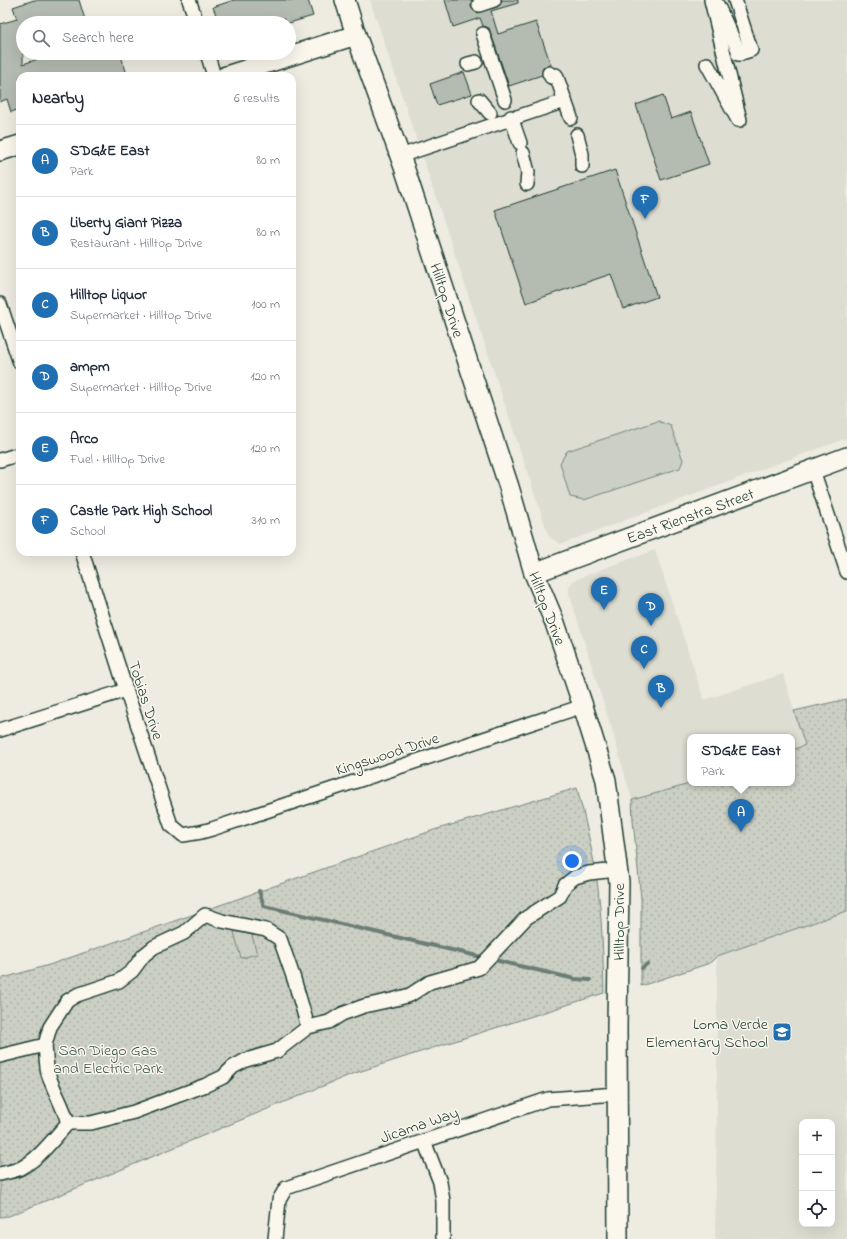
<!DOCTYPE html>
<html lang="en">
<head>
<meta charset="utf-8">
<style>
  :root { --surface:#fff; --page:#f2f2f3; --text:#1f2937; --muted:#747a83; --line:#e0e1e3; --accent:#1f6fb2 }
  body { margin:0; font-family:"Indie Flower",sans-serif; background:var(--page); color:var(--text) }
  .controls { position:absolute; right:12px; bottom:12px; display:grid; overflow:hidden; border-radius:8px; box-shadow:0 4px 16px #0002 }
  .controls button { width:36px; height:36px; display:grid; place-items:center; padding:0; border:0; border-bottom:1px solid var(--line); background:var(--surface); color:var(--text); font:20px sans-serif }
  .you { position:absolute; left:572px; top:861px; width:14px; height:14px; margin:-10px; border:3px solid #fff; border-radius:50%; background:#1a73e8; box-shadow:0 0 0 6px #1a73e833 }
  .badge { display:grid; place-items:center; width:26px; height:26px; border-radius:50%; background:var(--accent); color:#fff; font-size:13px; font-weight:700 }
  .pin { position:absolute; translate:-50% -33px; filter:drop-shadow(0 1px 2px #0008) }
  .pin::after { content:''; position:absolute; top:21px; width:14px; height:12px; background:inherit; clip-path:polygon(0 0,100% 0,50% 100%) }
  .popup { position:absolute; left:687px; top:734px; width:108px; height:52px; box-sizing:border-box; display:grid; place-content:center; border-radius:8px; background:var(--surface); filter:drop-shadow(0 1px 3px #0005); font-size:13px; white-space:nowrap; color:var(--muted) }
  .popup b { font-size:15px; color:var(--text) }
  .popup::after { content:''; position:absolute; left:50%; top:100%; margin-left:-8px; border:8px solid transparent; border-top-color:var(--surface) }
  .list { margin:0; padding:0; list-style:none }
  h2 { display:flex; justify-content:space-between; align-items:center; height:52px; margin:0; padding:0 16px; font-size:17px }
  h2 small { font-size:13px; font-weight:400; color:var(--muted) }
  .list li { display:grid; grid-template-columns:26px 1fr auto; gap:12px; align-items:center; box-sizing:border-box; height:72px; padding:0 16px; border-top:1px solid var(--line) }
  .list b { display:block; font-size:15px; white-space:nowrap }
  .list p { margin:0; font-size:13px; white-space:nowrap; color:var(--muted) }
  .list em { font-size:13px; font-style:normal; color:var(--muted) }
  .icon { flex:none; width:22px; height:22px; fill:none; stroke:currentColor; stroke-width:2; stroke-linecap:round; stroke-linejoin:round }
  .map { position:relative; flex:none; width:847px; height:1239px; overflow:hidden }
  .search { position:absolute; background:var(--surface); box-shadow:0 4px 16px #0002; left:16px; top:16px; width:280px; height:44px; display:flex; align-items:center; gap:10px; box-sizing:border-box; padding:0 14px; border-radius:22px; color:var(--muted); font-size:15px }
  .panel { position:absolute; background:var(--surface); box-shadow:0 4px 16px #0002; left:16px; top:72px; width:280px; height:484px; border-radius:12px }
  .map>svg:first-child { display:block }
  .built { fill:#ddddd2; fill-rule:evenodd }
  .green { fill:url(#green-dots); stroke:#75867c }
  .pitch { fill:#cbcfc4; stroke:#75867c }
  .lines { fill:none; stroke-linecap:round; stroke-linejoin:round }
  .stream { stroke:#6c7d74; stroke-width:4 }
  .building { fill:#b4bbb0; stroke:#1f3d34 }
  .street-casing { stroke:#1f3d34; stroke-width:16 }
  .secondary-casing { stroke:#1f3d34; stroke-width:22 }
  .street { stroke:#fbf7ec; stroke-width:13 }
  .secondary { stroke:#fbf7ec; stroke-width:19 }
  .labels { text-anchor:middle; stroke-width:3; stroke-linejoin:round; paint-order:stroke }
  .street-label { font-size:16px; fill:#1f3d34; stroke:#fbf7ec }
  .poi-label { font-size:16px; fill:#1f3d34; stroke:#fbf7ec; text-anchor:end }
  .park-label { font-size:16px; fill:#415a51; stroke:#fbf7ec }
</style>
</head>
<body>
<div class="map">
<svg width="847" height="1239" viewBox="0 0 847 1239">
  <defs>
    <pattern id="green-dots" width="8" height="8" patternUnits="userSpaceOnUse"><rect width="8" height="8" fill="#cbcfc4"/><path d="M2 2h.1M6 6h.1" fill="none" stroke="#aeb3a9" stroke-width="1.8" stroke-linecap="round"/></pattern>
  </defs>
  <rect width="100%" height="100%" fill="#eeece1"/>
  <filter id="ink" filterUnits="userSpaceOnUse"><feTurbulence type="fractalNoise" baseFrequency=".025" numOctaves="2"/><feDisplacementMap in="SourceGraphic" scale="8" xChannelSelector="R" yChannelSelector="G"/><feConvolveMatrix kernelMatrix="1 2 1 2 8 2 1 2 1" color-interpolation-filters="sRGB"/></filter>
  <g filter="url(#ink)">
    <!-- built -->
    <g class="built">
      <path d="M370,0H847V438L561,544L549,537Z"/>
      <path d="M655,550L704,700L783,674L805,746L792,750V737H690V783H693L632,800L612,730L569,593V587L573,581L602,569Z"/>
      <path d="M847,911V1239H715L717,1109V956ZM802,1122H832V1224H802Z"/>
    </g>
    <!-- green -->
    <g class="green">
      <path d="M847,699V911L717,956L710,963L641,986V899L633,821L632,800L693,783H792V750L805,745L794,711Z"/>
      <path d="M577,788C585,818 592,849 597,880C602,917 603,955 604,993L352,1074L9,1216L0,1217V979L49,965L434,830Z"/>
    </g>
    <!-- pitch -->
    <g class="pitch">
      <path d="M658,421L671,426L683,460L680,468L584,500L570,497L560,463L567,451Z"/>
      <path d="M250,928L257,954L241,958L234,932Z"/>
    </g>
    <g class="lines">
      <!-- stream -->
      <g class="stream">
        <path d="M259,891L264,906L575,979L590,980"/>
        <path d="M642,968L647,964"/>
      </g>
    </g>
    <!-- building -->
    <g class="building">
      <path d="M34,0H79L86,23H23V64L47,56L48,59L68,53H120L127,74L121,76H20V109L11,112L7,99L0,102V24L17,19L13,7Z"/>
      <path d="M234,0H308L313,16L289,23H285L284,19L272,23H219L213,7Z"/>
      <path d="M445,0H472L471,7L474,11L477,13L497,7L500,5L502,0H518V3L491,11L498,34L536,22L551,65L546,66L543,68L542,75L509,86L489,28L483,26L480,18L453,27Z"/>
      <path d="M464,72L472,94L437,105L430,84Z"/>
      <path d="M663,95L671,119L691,112L709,164L661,180L636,105Z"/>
      <path d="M615,170L657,297L623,309L611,274L526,303L495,210Z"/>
    </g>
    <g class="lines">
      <defs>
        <g id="street">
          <path d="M189,0L197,23"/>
          <path d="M481,0L479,5L494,0"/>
          <path d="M735,0L751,50L738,54"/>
          <path d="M717,4L740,54"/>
          <path d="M483,34L505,100"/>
          <path d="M207,53L214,76"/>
          <path d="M468,64L476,62"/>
          <path d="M707,64L738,120H740L711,0"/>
          <path d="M549,73L551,77L556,75L571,118"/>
          <path d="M479,100L490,113"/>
          <path d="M511,117L520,143"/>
          <path d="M577,135L582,154V166"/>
          <path d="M523,153L528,172L527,184"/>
          <path d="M400,156L565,101"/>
          <path d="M0,304L20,363"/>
          <path d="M0,460L20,454"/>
          <path d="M813,470L847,572"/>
          <path d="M82,552L126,690L171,825L183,835L201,832L212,829L583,706"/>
          <path d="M0,730L126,690"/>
          <path d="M45,1045C46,1054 46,1064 48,1073C53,1090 63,1105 68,1123H91L134,1112L206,1085L223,1077L233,1067L246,1060L277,1051L308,1027"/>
          <path d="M0,1056L45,1045L50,1027L67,1001L77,995L119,981L132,971L144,955L154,947L184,933L205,915L222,921L266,930L280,939L294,979L308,1027L329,1022L342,1014L364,1006L396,999L410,995L430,982L479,968L526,918L560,896L565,885L575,877L589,873L617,870"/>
          <path d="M424,1141L440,1182L443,1201V1239"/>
          <path d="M0,1174C7,1172 15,1171 21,1168C40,1158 54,1138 68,1123"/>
          <path d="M275,1239L279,1200L286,1188L548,1099L617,1094"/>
        </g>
        <g id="secondary">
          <path d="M345,0L356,35L404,167L509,487L534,573L555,623L583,706L606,780L619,882L617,1028L618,1239"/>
          <path d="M226,76L356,35"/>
          <path d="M0,151L20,145"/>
          <path d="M534,573L847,457"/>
        </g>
      </defs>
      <!-- street casing -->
      <use href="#street" class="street-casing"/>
      <!-- secondary casing -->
      <use href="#secondary" class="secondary-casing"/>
      <!-- street -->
      <use href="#street" class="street"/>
      <!-- secondary -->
      <use href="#secondary" class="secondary"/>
    </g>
  </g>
  <!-- icons -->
  <defs>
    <symbol id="school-square" viewBox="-11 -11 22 22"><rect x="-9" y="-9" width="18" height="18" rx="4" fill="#1f6fb2" stroke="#fbf7ec"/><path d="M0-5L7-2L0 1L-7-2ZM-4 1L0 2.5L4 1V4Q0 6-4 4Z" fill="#fff"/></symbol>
  </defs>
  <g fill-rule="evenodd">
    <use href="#school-square" x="771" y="1021" width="22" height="22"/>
  </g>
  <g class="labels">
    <!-- street labels -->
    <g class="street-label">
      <text transform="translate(448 300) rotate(72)" y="6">Hilltop Drive</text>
      <text transform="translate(690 515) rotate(-20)" y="6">East Rienstra Street</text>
      <text transform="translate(548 608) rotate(69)" y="6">Hilltop Drive</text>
      <text transform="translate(147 700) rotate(72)" y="6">Tobias Drive</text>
      <text transform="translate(387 753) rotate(-18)" y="6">Kingswood Drive</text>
      <text transform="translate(618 922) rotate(-90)" y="6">Hilltop Drive</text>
      <text transform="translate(419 1124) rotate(-19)" y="6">Jicama Way</text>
    </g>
    <!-- poi labels -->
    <g class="poi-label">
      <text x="768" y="1029">Loma Verde<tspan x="768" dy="18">Elementary School</tspan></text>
    </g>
    <!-- park labels -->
    <g class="park-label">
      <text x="108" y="1055">San Diego Gas<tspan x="108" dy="18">and Electric Park</tspan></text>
    </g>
  </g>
</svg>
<div class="controls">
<button>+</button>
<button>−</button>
<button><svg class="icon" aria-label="locate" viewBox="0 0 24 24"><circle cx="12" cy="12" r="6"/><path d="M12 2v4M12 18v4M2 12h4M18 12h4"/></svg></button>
</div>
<div class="you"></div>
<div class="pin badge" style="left:741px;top:832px">A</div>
<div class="popup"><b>SDG&amp;E East</b>Park</div>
<div class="pin badge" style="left:661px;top:708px">B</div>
<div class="pin badge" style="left:644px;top:669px">C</div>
<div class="pin badge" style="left:651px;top:626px">D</div>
<div class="pin badge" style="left:604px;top:610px">E</div>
<div class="pin badge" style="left:645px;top:219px">F</div>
<div class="search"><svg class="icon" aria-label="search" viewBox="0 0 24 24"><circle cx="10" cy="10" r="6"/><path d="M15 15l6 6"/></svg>Search here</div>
<section class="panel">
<h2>Nearby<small>6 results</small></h2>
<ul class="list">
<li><span class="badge">A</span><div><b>SDG&amp;E East</b><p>Park</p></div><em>80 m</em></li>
<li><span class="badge">B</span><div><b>Liberty Giant Pizza</b><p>Restaurant · Hilltop Drive</p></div><em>80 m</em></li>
<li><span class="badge">C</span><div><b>Hilltop Liquor</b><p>Supermarket · Hilltop Drive</p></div><em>100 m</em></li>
<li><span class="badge">D</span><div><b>ampm</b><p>Supermarket · Hilltop Drive</p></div><em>120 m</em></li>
<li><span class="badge">E</span><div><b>Arco</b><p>Fuel · Hilltop Drive</p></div><em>120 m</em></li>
<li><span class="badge">F</span><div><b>Castle Park High School</b><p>School</p></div><em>310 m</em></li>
</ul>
</section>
</div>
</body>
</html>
